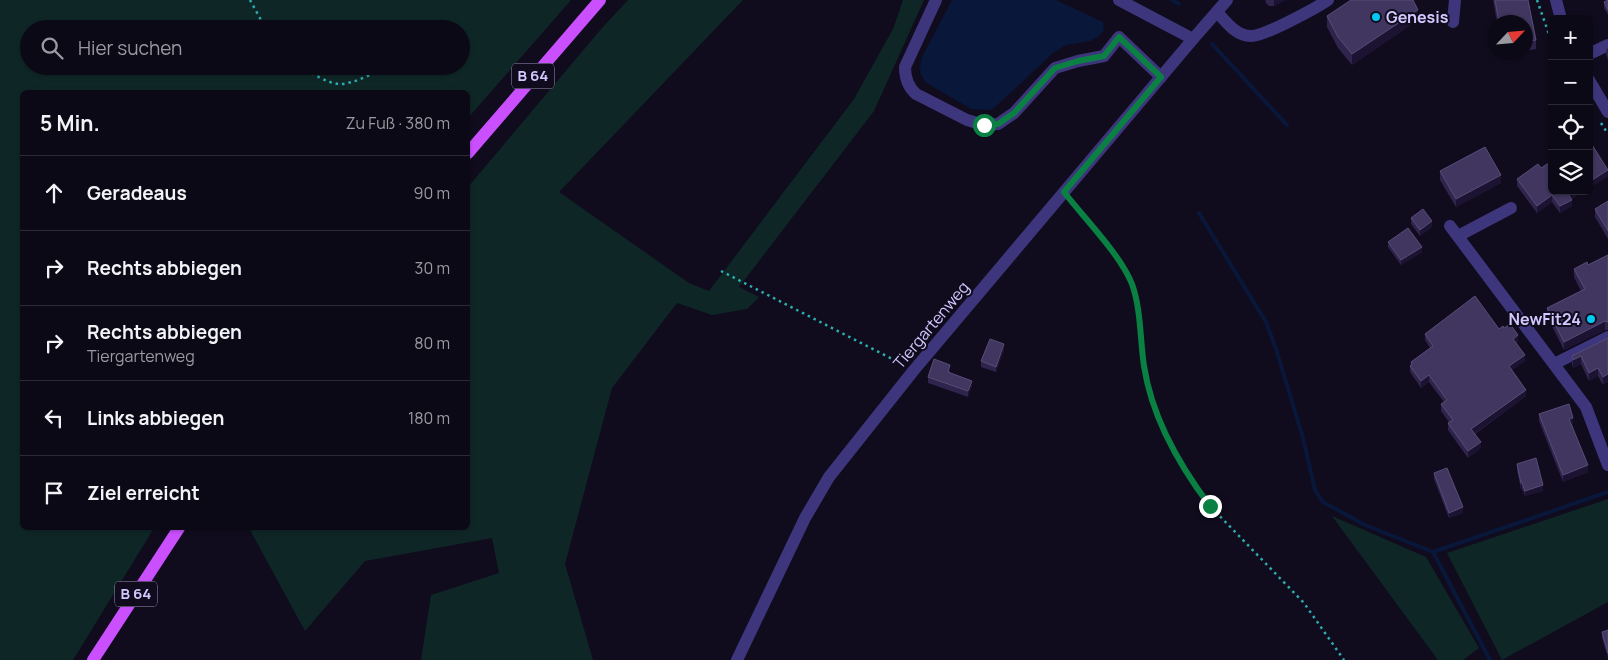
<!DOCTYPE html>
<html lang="de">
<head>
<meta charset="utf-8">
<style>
  :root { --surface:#0c0916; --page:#1a1723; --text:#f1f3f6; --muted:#9a9aa1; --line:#2c2a35 }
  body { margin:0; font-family:Manrope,sans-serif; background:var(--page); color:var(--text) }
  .controls { position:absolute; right:15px; top:15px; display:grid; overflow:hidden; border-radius:8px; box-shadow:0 1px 4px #0004 }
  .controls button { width:45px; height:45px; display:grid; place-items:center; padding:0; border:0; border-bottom:1px solid var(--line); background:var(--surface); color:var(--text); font:25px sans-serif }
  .compass { position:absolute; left:1488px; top:15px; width:45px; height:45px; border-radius:50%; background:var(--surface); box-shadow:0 1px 4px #0004; rotate:64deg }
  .stop { position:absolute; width:15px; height:15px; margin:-11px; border:4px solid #0b8043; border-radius:50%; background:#fff }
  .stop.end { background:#0b8043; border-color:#fff; box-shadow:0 1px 5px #0008 }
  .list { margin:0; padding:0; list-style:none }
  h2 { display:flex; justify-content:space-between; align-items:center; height:65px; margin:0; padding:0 20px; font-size:21px }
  h2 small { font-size:16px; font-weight:400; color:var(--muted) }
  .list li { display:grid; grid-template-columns:32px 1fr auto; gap:15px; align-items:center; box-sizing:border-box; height:75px; padding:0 20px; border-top:1px solid var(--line) }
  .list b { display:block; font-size:19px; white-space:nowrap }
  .list p { margin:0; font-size:16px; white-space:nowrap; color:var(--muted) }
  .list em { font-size:16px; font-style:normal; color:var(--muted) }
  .icon { flex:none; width:28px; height:28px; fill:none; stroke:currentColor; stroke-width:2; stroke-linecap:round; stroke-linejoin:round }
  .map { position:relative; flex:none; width:1608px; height:660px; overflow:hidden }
  .search { position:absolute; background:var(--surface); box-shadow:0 1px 4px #0004; left:20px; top:20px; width:450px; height:55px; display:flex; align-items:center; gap:12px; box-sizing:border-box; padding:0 18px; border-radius:28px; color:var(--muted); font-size:19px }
  .panel { position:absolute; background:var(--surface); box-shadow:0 1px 4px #0004; left:20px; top:90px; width:450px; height:440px; border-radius:8px }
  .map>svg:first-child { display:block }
  .green { fill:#0f2627; fill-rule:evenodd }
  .water { fill:#08173a }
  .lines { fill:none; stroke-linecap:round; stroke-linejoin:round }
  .stream { stroke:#08173a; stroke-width:4 }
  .path { stroke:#2cadaf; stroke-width:2.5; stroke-dasharray:2.5 4; stroke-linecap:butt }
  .minor { stroke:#3e367d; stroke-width:12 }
  .major { stroke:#ca4fff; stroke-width:12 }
  .wall { fill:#2e244c }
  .shaded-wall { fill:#1b1331 }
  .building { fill:#40365f; stroke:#574d78 }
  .route { stroke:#0b8043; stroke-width:6 }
  .poi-dot { fill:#00c8f3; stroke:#100c1d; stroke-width:2 }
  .labels { text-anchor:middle; stroke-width:4; stroke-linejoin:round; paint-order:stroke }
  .shield { fill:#100c1d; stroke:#9890bb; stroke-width:1 }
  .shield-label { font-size:15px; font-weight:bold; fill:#d2c8ff }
  .poi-label { font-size:16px; font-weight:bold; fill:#d2c8ff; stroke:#100c1d; text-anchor:start }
  .street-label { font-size:16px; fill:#d2c8ff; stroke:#100c1d }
</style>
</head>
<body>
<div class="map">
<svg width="1608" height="660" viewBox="0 0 1608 660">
  <rect width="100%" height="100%" fill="#100c1d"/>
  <!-- green -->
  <g class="green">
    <path d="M0,0H571L468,118V92H22V528H154L73,660H0ZM29,29H461V66H29Z"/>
    <path d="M628,0H743L559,192L689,283L709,291L854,99L893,29L903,0H924L874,111L739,287L759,297L747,309L712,315L677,303L612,388L565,564L593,660H421L431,595L499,573L492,538L365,561L305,631L249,528H468V187L602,28Z"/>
    <path d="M1608,499V602L1502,660L1447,553Z"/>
    <path d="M1332,516L1426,557L1479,648L1463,660H1438Z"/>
  </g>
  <!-- water -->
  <path class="water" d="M952,0H1056L1103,22L1104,30L1099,36L1090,41L1066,45L1053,53L1003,100L991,110L971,109L925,82L920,72L921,59Z"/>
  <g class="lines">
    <!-- stream -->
    <g class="stream">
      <path d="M1172,0L1179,4"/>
      <path d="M1212,44L1287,125"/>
      <path d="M1199,213L1266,322L1277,352L1303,438L1315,490L1323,502L1365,525L1433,552L1490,660"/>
      <path d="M1433,552L1608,492"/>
    </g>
    <!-- path -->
    <g class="path">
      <path d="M250,0L266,29"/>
      <path d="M1537,0L1552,43"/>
      <path d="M301,66C310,73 329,84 340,84C354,84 376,72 388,66"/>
      <path d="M1601,123L1608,134"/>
      <path d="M1071,201L1123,265L1131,283L1136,297L1144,368L1151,397L1164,433L1191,481L1210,506L1304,603L1344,660"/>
      <path d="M721,271L904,365"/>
    </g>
    <!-- minor -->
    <g class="minor">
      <path d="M936,0L905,67C905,78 908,87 916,94L967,120L984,125L998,124L1014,113L1055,68L1078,61L1104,56L1119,37L1161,77"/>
      <path d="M1119,0L1193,39"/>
      <path d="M1556,0L1561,19"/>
      <path d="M1217,12C1226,22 1236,36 1251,36C1263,37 1316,8 1328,0"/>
      <path d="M1453,22L1455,0"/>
      <path d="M1589,54L1608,45"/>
      <path d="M1589,80L1608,112"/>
      <path d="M1450,226L1586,407L1608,465"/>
      <path d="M1458,236L1511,208"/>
      <path d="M1554,364L1608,337"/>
      <path d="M737,660L805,518L829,477L914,370L1193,39L1227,0"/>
    </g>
    <!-- major -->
    <g class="major">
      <path d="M468,153L600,0"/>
      <path d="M93,660L179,528"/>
    </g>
  </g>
  <!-- wall -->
  <g class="wall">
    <path d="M1265,0H1285L1274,6H1269L1266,3Z"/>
    <path d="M1493,0H1528L1536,40V49L1526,51V22H1497Z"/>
    <path d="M1608,0V15L1604,8V2Z"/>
    <path d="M1327,16L1418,20L1352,65L1338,48L1327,27Z"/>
    <path d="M1608,48V60L1606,55V50Z"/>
    <path d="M1503,52H1518L1503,55Z"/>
    <path d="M1440,171L1501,183L1456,207L1440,180Z"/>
    <path d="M1517,179L1552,191H1584L1571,199L1572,206L1560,213L1552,202L1537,213L1517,186Z"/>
    <path d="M1608,201V239L1595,217V209Z"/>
    <path d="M1411,218L1432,227L1420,236L1411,224Z"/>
    <path d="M1388,242L1422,252L1401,265L1388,247Z"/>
    <path d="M1608,255V330H1605L1564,350L1547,316V308L1581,291L1574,277V269L1588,265Z"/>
    <path d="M1504,328L1518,342L1516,343L1525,361L1512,370L1526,396L1475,434L1481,448L1468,458L1448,430V423L1449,422L1441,411V404L1444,402L1429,382L1421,388L1410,372V366L1411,365V362L1430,348L1425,340V334L1499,329Z"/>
    <path d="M1608,338L1603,385L1598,376L1589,381L1581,364L1573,368L1572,364V356Z"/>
    <path d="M1004,350L996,372L981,367V361Z"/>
    <path d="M950,370L949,373L972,386L968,397L928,383V377Z"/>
    <path d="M1539,414L1573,425H1572L1588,472L1563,482L1539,421Z"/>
    <path d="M1517,464L1543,491L1525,496L1522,489H1521L1517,470Z"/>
    <path d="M1434,473L1463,513L1449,518L1434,479Z"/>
    <path d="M1608,630V658L1602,638V632Z"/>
  </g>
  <!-- shaded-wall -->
  <g class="shaded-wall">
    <path d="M1274,0H1285L1274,6Z"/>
    <path d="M1418,10V20L1352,65V54Z"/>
    <path d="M1608,170V177L1589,188V182Z"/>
    <path d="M1501,175V183L1456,207V199Z"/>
    <path d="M1573,191H1584L1568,201V194Z"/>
    <path d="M1552,195V202L1537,213V206Z"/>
    <path d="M1572,200V206L1560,213V206Z"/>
    <path d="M1432,221V227L1420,236V230Z"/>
    <path d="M1422,247V252L1401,265V260Z"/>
    <path d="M1605,321V330L1564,350V342Z"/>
    <path d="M1518,335V342L1513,345V339Z"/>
    <path d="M1004,344V350L996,372V367Z"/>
    <path d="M1525,355V361L1509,373V366Z"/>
    <path d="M1581,356V364L1573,368V360Z"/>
    <path d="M1598,368V376L1589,381V373Z"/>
    <path d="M1608,374V382L1603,385V377Z"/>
    <path d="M1429,375V382L1421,388V381Z"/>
    <path d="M972,381V386L968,397V391Z"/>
    <path d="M1526,390V396L1471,436V429Z"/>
    <path d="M1573,418V425L1569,426V419Z"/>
    <path d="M1481,442V448L1468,458V451Z"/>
    <path d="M1588,465V472L1563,482V475Z"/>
    <rect x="1521" y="483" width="1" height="6"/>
    <path d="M1543,485V491L1525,496V491Z"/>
    <path d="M1463,507V513L1449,518V513Z"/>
  </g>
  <!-- building -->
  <g class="building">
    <path d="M1351,0H1413L1418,10L1352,54L1338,37L1327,16Z"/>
    <path d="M1495,0H1528L1536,40L1526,42V22H1499Z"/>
    <path d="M1608,0V10L1604,2Z"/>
    <path d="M1589,140L1608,170L1589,182Z"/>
    <path d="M1485,147L1501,175L1456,199L1440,171Z"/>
    <path d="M1552,161V191H1573L1568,194L1572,200L1560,206L1552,195L1537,206L1517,179L1538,164L1541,168Z"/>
    <path d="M1608,201V231L1595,209Z"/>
    <path d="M1423,209L1432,221L1420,230L1411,218Z"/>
    <path d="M1408,228L1422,247L1401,260L1388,242Z"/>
    <path d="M1608,255V322L1605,321L1564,342L1547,308L1585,289L1574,269L1587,262L1588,265Z"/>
    <path d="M1475,296L1499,329L1503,326L1504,328L1510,324L1518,335L1513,339L1525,355L1509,366L1526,390L1471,429L1481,442L1468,451L1448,423L1453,420L1441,404L1447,400L1429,375L1421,381L1410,366L1412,364L1411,362L1433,346L1425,334Z"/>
    <path d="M1608,338V374L1603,377L1598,368L1589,373L1581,356L1573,360L1572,356Z"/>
    <path d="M990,339L1004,344L996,367L981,361Z"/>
    <path d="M934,359L950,365L948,372L972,381L968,391L928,377Z"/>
    <path d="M1569,404L1573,418L1569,419L1588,465L1563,475L1539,414Z"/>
    <path d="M1536,458L1543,485L1525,491L1522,483H1521L1517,464Z"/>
    <path d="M1447,468L1463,507L1449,513L1434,473Z"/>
    <path d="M1608,630V653L1602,632Z"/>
  </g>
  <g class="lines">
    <!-- route -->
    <path class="route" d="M984,125L998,124L1014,113L1055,68L1078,61L1104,56L1119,37L1161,77L1064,192C1084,218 1120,254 1132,284C1141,309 1140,339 1144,366C1152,418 1179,465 1210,506"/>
  </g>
  <!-- markers -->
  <g class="poi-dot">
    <circle cx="1376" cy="17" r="5"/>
    <circle cx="1591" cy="319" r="5"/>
  </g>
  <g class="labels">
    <!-- shield labels -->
    <g class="shield">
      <rect x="512" y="63.5" width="42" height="25" rx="4"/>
      <rect x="115" y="581.5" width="42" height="25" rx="4"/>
    </g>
    <g class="shield-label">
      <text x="533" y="81">B 64</text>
      <text x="136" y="599">B 64</text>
    </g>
    <!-- poi labels -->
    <g class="poi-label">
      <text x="1386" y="23">Genesis</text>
      <text x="1581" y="325" text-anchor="end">NewFit24</text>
    </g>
    <!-- street labels -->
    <g class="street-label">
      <text transform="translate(931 325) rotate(-50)" y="6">Tiergartenweg</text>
    </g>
  </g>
</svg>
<div class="controls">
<button>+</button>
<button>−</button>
<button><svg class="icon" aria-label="locate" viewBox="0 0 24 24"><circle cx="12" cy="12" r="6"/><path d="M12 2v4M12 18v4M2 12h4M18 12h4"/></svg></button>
<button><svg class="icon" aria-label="layers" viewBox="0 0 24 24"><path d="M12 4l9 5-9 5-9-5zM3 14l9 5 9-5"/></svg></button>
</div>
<svg class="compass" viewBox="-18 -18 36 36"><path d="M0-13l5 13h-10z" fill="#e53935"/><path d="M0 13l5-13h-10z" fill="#9a9aa1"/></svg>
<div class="stop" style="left:984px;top:125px"></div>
<div class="stop end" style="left:1210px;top:506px"></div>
<div class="search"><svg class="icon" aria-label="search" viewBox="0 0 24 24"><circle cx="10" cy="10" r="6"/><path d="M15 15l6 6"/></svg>Hier suchen</div>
<section class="panel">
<h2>5 Min.<small>Zu Fuß · 380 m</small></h2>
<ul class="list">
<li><svg class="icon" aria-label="ahead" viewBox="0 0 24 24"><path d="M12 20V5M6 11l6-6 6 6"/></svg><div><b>Geradeaus</b></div><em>90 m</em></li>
<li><svg class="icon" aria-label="right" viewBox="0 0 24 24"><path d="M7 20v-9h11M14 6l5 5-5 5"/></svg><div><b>Rechts abbiegen</b></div><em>30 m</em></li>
<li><svg class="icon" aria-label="right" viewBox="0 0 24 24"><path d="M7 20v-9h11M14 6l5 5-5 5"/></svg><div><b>Rechts abbiegen</b><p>Tiergartenweg</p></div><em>80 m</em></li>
<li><svg class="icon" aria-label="left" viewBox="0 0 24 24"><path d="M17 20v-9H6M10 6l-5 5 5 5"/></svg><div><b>Links abbiegen</b></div><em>180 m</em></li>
<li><svg class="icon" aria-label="arrive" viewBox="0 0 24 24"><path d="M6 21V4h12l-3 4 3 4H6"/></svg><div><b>Ziel erreicht</b></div></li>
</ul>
</section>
</div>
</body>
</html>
